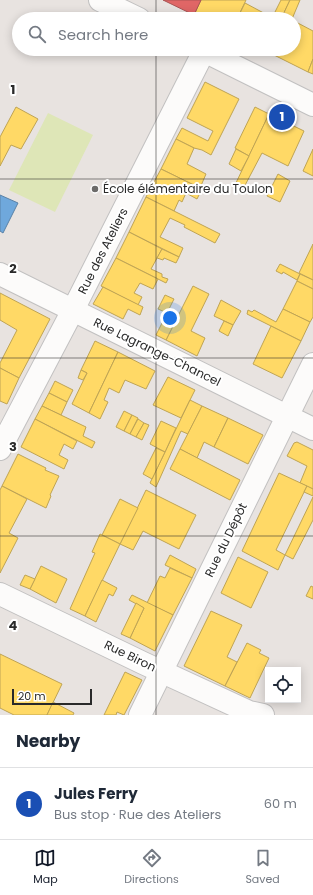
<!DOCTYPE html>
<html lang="en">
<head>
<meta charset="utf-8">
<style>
  :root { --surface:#fff; --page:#f2f2f3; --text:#1f2937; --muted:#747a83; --line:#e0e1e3; --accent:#111827 }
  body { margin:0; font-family:Poppins,sans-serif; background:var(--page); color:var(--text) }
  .controls { position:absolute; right:12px; bottom:12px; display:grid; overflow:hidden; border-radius:0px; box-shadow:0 2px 10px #0003 }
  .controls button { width:36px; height:36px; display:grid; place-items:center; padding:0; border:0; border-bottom:1px solid var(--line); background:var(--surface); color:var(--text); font:20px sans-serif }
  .scale { position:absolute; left:12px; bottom:10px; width:80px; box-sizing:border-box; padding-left:4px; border:2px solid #2a2a2a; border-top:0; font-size:11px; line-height:14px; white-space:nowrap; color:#2a2a2a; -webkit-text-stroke:3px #fff; paint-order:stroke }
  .you { position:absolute; left:170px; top:318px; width:14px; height:14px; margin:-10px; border:3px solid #fff; border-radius:50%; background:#1a73e8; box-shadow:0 0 0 6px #1a73e833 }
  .badge { display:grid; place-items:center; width:26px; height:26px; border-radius:50%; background:var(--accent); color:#fff; font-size:13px; font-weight:700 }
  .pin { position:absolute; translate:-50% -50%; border:2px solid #fff; box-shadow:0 1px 4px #0006 }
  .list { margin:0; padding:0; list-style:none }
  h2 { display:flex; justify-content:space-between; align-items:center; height:52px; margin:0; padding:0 16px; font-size:17px }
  h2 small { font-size:13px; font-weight:400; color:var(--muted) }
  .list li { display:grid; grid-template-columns:26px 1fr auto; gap:12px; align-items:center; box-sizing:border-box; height:72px; padding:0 16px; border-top:1px solid var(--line) }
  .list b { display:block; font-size:15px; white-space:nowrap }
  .list p { margin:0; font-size:13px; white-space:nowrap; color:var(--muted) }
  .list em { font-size:13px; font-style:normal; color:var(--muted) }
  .icon { flex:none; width:22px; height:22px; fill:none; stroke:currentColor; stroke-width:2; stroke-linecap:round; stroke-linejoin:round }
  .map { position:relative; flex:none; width:313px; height:715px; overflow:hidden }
  .search { position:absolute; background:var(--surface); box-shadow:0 2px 10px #0003; left:12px; right:12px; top:12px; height:44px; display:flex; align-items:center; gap:10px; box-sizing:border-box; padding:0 14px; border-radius:22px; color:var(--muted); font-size:15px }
  .sheet { height:124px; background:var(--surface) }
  nav { display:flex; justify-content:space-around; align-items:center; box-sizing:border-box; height:56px; border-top:1px solid var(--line); background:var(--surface); font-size:11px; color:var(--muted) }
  nav a { display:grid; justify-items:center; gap:2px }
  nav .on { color:var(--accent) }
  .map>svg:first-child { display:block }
  .pitch { fill:#dee6b7 }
  .homes { fill:#ffd966; stroke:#bfa454 }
  .shops { fill:#e06666; stroke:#a95454 }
  .schools { fill:#6fa8dc; stroke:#5a82a7 }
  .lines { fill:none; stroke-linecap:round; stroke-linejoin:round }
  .street-casing { stroke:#c2c1c1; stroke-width:24 }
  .secondary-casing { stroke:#c2c1c1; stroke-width:24 }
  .street { stroke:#fcfbfa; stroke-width:22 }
  .secondary { stroke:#fcfbfa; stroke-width:22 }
  .grid { fill:none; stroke:#2a2a2a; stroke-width:1; stroke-opacity:0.55 }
  .poi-dot { fill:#6c6b6a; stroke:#fff; stroke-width:1.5 }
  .labels { text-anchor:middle; stroke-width:4; stroke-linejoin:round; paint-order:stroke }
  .poi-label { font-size:12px; fill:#2a2a2a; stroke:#fff; text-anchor:start }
  .street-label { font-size:12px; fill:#2a2a2a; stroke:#fff }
  .grid-label { font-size:13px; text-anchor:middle; font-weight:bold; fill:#2a2a2a; stroke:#fff; stroke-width:4; stroke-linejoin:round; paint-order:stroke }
</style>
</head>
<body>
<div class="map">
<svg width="313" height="715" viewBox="0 0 313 715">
  <rect width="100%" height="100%" fill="#e8e3e0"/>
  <!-- pitch -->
  <path class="pitch" d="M48,113L93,135L55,212L9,190Z"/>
  <!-- homes -->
  <g class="homes">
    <path d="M201,0H246L237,19H201L194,15Z"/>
    <path d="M281,0H290L281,19H237L245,3L273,18L276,14H274Z"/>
    <path d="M290,0H300L292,19H281Z"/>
    <path d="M294,21L313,31V59L308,72L266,51L267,49H294Z"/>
    <path d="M313,59V74L308,72Z"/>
    <path d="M205,82L239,99L211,155L202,150L194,148L176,139L182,128L208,141L213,131L187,118Z"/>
    <path d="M16,107L38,119L21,149L11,145L0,166V137Z"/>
    <path d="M255,107L269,114L249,156L235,148Z"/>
    <path d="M269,114L304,131L288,166L262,153L242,191L234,187Z"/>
    <path d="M176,139L194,148L187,164L206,174L200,188L161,169Z"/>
    <path d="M236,149L249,156L241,171L229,164Z"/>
    <path d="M313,149V176L303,171Z"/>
    <path d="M161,169L202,189L197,199L186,193L182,202L179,200L174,211L146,197Z"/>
    <path d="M278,174L290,181L280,202L267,196Z"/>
    <path d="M146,197L220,234L215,243L184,227L185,225L170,218L160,237L183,248L179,257L129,232Z"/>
    <path d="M129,232L162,249L151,269L162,274V277L168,279L166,283L116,258Z"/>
    <path d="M313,244V280L299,273Z"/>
    <path d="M162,249L179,257L176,263L164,258L163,260L157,258Z"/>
    <path d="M116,258L158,279L153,289L140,283L134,293L142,297L138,305L101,286Z"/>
    <path d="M280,264L300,274L297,280L283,272L282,274L276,271Z"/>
    <path d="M300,274L313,280V289L297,281Z"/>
    <path d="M297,281L313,289V317L310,322L283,309Z"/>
    <path d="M193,286L209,294L191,331L205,338L197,356L166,340Z"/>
    <path d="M103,287L143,307L140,315L128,309L123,319L93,304Z"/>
    <path d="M0,293L50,319L19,378L0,368V363L17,330L0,320Z"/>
    <path d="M165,295L174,299L167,313L158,309Z"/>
    <path d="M221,300L241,311L233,325L214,316Z"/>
    <path d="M283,309L310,322L301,341L247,314L248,310L252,312L254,310L276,322Z"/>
    <path d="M167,313L177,318L166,340L156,335Z"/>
    <path d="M224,321L233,325L228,336L219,331Z"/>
    <path d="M271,326L301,341L282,378L253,364Z"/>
    <path d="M95,341L118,352L89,413L72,404L87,373L81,370Z"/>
    <path d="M118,352L155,371L146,389L125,380L119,393L109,388L104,400L108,402L100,419L89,413Z"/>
    <path d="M0,368L19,378L7,404L0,401Z"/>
    <path d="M81,370L87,373L83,380L78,378Z"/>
    <path d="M168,377L195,390L181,418L153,405Z"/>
    <path d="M55,381L73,390L67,402L49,393Z"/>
    <path d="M49,393L67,402L61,415L42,406Z"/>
    <path d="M190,400L202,406L188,434L181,431L156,487L150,483Z"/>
    <path d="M42,406L86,427L83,436L95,442L92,448L35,419Z"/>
    <path d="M202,406L228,418L214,447L204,442L197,458L180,449Z"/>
    <path d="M124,411L132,415L124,431L116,427Z"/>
    <path d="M132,415L138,418L130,434L124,431Z"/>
    <path d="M228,418L263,435L248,464L214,447Z"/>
    <path d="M35,419L77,441L73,449L64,444L59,455L68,460L64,469L21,447Z"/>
    <path d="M138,419L144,423L136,437L130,434Z"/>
    <path d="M161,421L176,428L165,452L150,444Z"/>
    <path d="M144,423L149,425L142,440L136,437Z"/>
    <path d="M297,442L313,450V489L300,483L307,466L287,456L294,443Z"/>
    <path d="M156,448L165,452L152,479L143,474Z"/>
    <path d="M180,449L240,480L230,500L170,469Z"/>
    <path d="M18,454L46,468L45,470L59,476L50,495L51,496L46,508L2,486Z"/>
    <path d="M279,473L307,486L276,550L285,555L278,570L242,551Z"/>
    <path d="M2,486L27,499L9,533L18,538L0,573V490Z"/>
    <path d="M307,486L313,489V496L304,492Z"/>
    <path d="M146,490L196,515L179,549L143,531L133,550L120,544Z"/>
    <path d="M313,497V520L293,559L285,555Z"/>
    <path d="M120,499L138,508L120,544L102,535Z"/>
    <path d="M100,534L120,544L85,616L70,609L95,553L92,552Z"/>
    <path d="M170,555L196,569L192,578L165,565Z"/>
    <path d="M238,557L268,572L251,608L221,593Z"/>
    <path d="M41,566L67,579L56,603L30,589Z"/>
    <path d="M170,568L192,578L173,615L147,603L160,576L165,578Z"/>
    <path d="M25,575L35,579L30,589L20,585Z"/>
    <path d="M102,580L117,588L113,596L109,594L96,622L85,616Z"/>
    <path d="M311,586L313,587V599L306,596Z"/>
    <path d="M132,595L173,615L155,651L130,638L144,608L129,600Z"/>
    <path d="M136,603L144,608L130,638L121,634Z"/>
    <path d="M211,611L242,625L227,657L237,662L225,686L184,666Z"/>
    <path d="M247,643L261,650L259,653L269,658L250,698L225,686Z"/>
    <path d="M0,654L62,684L47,715H14L0,708Z"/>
    <path d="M125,672L142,680L124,715L117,712L116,715H104Z"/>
    <path d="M53,702L74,713L73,715H47Z"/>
  </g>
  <!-- shops -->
  <path class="shops" d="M163,0H201L194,15Z"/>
  <!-- schools -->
  <path class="schools" d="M0,195L18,203L3,233L0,231Z"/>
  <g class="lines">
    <defs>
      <g id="street">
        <path d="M0,274L313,429"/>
        <path d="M0,449L73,310L204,51"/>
        <path d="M0,594L143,663L249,712L263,715"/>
        <path d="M140,715L313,364"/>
      </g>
      <g id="secondary">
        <path d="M100,0L139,19"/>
        <path d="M200,49L313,105"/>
      </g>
    </defs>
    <!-- street casing -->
    <use href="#street" class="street-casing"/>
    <!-- secondary casing -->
    <use href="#secondary" class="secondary-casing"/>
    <!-- street -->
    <use href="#street" class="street"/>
    <!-- secondary -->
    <use href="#secondary" class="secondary"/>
  </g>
  <!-- grid -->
  <path class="grid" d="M156,0V19M156,49V715M0,179H313M0,358H313M0,536H313"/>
  <!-- markers -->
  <circle class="poi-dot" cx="95" cy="189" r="4"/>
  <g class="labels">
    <!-- poi labels -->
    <g class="poi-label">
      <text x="103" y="193">École élémentaire du Toulon</text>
    </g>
    <!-- street labels -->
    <g class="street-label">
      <text transform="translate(103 251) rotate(-63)" y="4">Rue des Ateliers</text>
      <text transform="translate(157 352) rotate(26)" y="4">Rue Lagrange-Chancel</text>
      <text transform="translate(226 540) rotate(-64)" y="4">Rue du Dépôt</text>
      <text transform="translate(130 656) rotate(26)" y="4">Rue Biron</text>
    </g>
  </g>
  <g class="grid-label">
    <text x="13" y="94">1</text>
    <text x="13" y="273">2</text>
    <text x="13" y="451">3</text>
    <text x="13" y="630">4</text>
  </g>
</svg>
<div class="controls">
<button><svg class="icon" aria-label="locate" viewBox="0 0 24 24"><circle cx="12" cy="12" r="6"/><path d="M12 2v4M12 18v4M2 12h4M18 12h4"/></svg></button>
</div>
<div class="scale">20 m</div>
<div class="you"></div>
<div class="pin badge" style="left:282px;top:117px;background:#1a4fb4">1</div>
<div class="search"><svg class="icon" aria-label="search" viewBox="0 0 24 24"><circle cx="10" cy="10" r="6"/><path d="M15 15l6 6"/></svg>Search here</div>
</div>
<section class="sheet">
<h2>Nearby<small></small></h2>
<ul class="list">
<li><span class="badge" style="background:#1a4fb4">1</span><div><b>Jules Ferry</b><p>Bus stop · Rue des Ateliers</p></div><em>60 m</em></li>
</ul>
</section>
<nav>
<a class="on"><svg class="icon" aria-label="map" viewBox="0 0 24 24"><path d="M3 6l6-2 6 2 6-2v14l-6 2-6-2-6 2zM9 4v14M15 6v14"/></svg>Map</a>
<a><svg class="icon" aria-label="directions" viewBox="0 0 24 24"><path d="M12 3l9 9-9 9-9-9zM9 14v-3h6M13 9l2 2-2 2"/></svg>Directions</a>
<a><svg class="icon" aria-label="saved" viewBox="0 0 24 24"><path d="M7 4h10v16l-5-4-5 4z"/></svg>Saved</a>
</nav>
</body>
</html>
